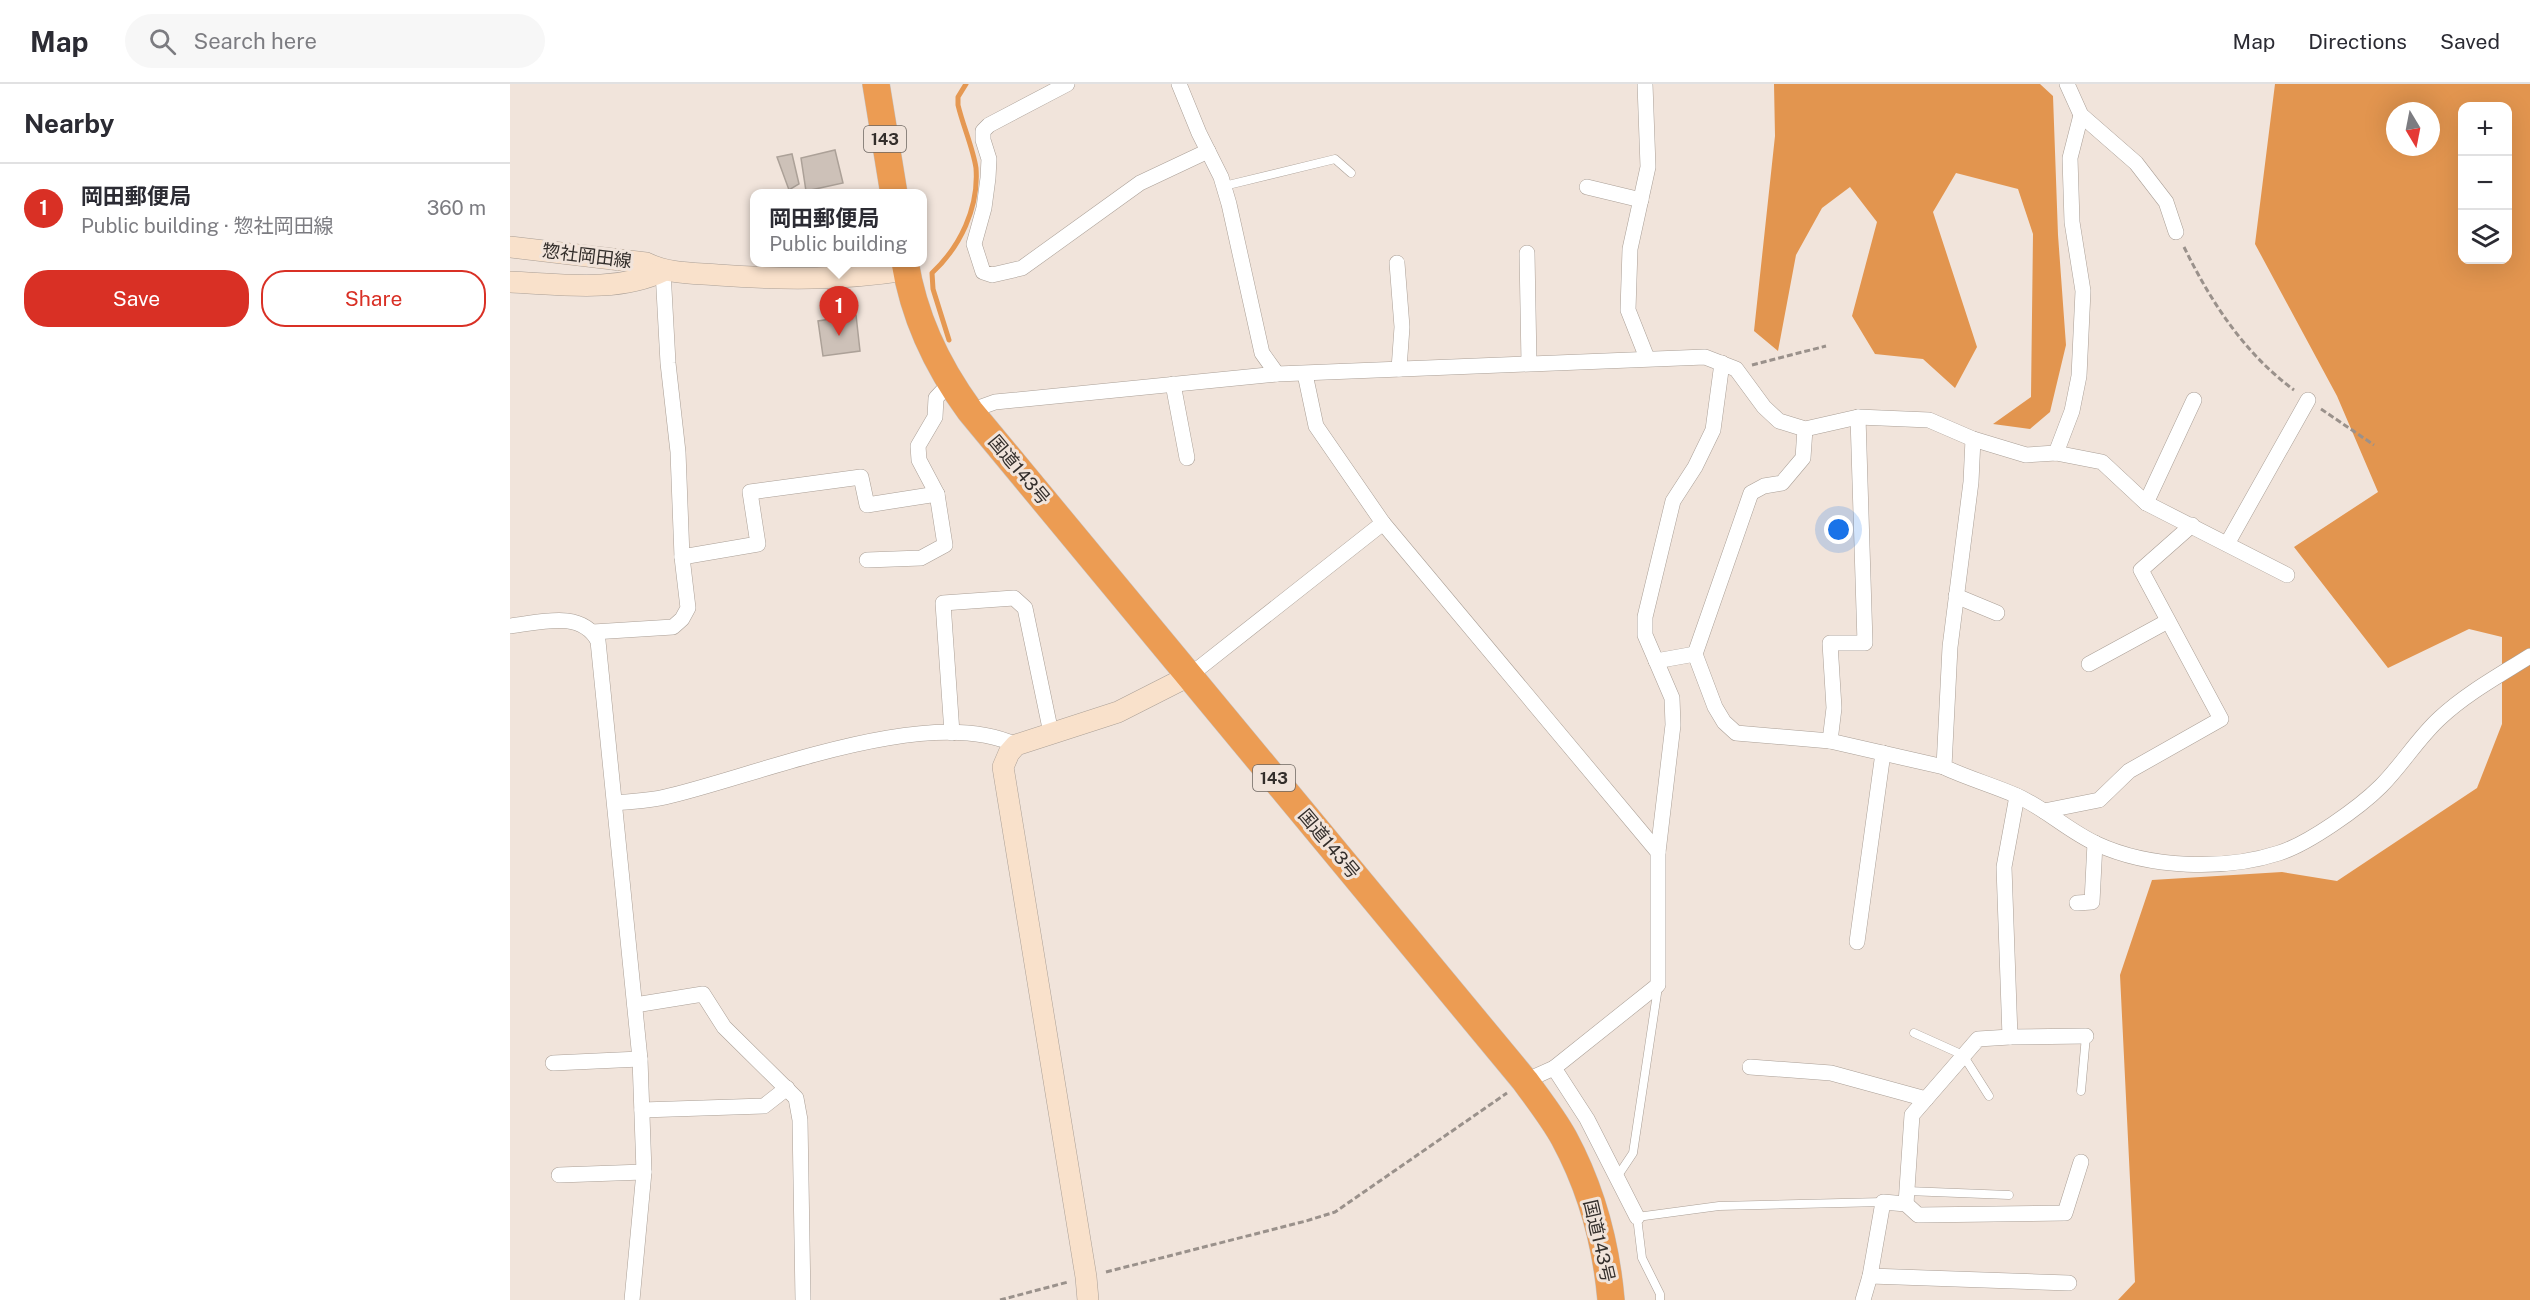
<!DOCTYPE html>
<html lang="en">
<head>
<meta charset="utf-8">
<style>
  :root { --surface:#fff; --page:#f7f7f7; --text:#2b2b33; --muted:#7c7c81; --line:#e1e1e2; --accent:#d93025 }
  body { margin:0; font-family:"Public Sans","Noto Sans JP",sans-serif; background:var(--page); color:var(--text) }
  .controls { position:absolute; right:18px; top:18px; display:grid; overflow:hidden; border-radius:12px; box-shadow:0 6px 24px #0002 }
  .controls button { width:54px; height:54px; display:grid; place-items:center; padding:0; border:0; border-bottom:2px solid var(--line); background:var(--surface); color:var(--text); font:30px sans-serif }
  .compass { position:absolute; left:1876px; top:18px; width:54px; height:54px; border-radius:50%; background:var(--surface); box-shadow:0 6px 24px #0002; rotate:170deg }
  .you { position:absolute; left:1329px; top:446px; width:21px; height:21px; margin:-15px; border:4px solid #fff; border-radius:50%; background:#1a73e8; box-shadow:0 0 0 9px #1a73e833 }
  .badge { display:grid; place-items:center; width:39px; height:39px; border-radius:50%; background:var(--accent); color:#fff; font-size:20px; font-weight:700 }
  .pin { position:absolute; translate:-50% -50px; filter:drop-shadow(0 2px 3px #0008) }
  .pin::after { content:''; position:absolute; top:32px; width:21px; height:18px; background:inherit; clip-path:polygon(0 0,100% 0,50% 100%) }
  .popup { position:absolute; left:240px; top:105px; width:177px; height:78px; box-sizing:border-box; display:grid; place-content:center; border-radius:12px; background:var(--surface); filter:drop-shadow(0 2px 4px #0005); font-size:20px; white-space:nowrap; color:var(--muted) }
  .popup b { font-size:22px; color:var(--text) }
  .popup::after { content:''; position:absolute; left:50%; top:100%; margin-left:-12px; border:12px solid transparent; border-top-color:var(--surface) }
  .list { margin:0; padding:0; list-style:none }
  h2 { display:flex; justify-content:space-between; align-items:center; height:78px; margin:0; padding:0 24px; font-size:26px }
  h2 small { font-size:20px; font-weight:400; color:var(--muted) }
  .list li { display:grid; grid-template-columns:39px 1fr auto; gap:18px; align-items:center; box-sizing:border-box; height:90px; padding:0 24px; border-top:2px solid var(--line) }
  .list b { display:block; font-size:22px; white-space:nowrap }
  .list p { margin:0; font-size:20px; white-space:nowrap; color:var(--muted) }
  .list em { font-size:20px; font-style:normal; color:var(--muted) }
  .actions { display:flex; gap:12px; padding:18px 24px }
  .actions a { flex:1; padding:14px 0; border:2px solid var(--accent); border-radius:24px; text-align:center; font-size:21px; color:var(--accent) }
  .actions .main { background:var(--accent); color:#fff }
  .icon { flex:none; width:33px; height:33px; fill:none; stroke:currentColor; stroke-width:2; stroke-linecap:round; stroke-linejoin:round }
  .map { position:relative; flex:none; width:2020px; height:1216px; overflow:hidden }
  header { display:flex; align-items:center; gap:36px; box-sizing:border-box; height:84px; padding:0 30px; background:var(--surface); border-bottom:2px solid var(--line) }
  header strong { font-size:28px }
  nav { display:flex; gap:33px; margin-inline-start:auto; font-size:21px }
  .search { width:420px; height:54px; background:var(--page); display:flex; align-items:center; gap:15px; box-sizing:border-box; padding:0 21px; border-radius:33px; color:var(--muted); font-size:22px }
  main { display:flex }
  aside { flex:1; background:var(--surface) }
  .map>svg:first-child { display:block }
  .forest { fill:#e2954f; fill-rule:evenodd }
  .lines { fill:none; stroke-linecap:round; stroke-linejoin:round }
  .stream { stroke:#e59852; stroke-width:5 }
  .building { fill:#cdc1b8; stroke:#aca198; stroke-width:1.5 }
  .lane-casing { stroke:#aa9f96; stroke-width:9 }
  .street-casing { stroke:#aa9f96; stroke-width:16 }
  .secondary-casing { stroke:#aa9f96; stroke-width:22 }
  .highway-casing { stroke:#c6c4c4; stroke-width:28 }
  .path { stroke:#9a918b; stroke-width:3; stroke-dasharray:6 3; stroke-linecap:butt }
  .lane { stroke:#fff; stroke-width:8 }
  .street { stroke:#fff; stroke-width:15 }
  .secondary { stroke:#f9e1cb; stroke-width:21 }
  .highway { stroke:#ec9c53; stroke-width:27 }
  .labels { text-anchor:middle; stroke-width:6; stroke-linejoin:round; paint-order:stroke }
  .shield { fill:#f1e4db; stroke:#6c6560; stroke-width:1.5 }
  .shield-label { font-size:16px; font-weight:bold; fill:#332e2b }
  .street-label { font-size:18px; fill:#332e2b; stroke:#f1e4db }
</style>
</head>
<body>
<header>
<strong>Map</strong>
<div class="search"><svg class="icon" aria-label="search" viewBox="0 0 24 24"><circle cx="10" cy="10" r="6"/><path d="M15 15l6 6"/></svg>Search here</div>
<nav><a>Map</a><a>Directions</a><a>Saved</a></nav>
</header>
<main>
<aside>
<h2>Nearby<small></small></h2>
<ul class="list">
<li><span class="badge">1</span><div><b>岡田郵便局</b><p>Public building · 惣社岡田線</p></div><em>360 m</em></li>
</ul>
<div class="actions"><a class="main">Save</a><a>Share</a></div>
</aside>
<div class="map">
<svg width="2020" height="1216" viewBox="0 0 2020 1216">
  <rect width="100%" height="100%" fill="#f1e4db"/>
  <!-- forest -->
  <g class="forest">
    <path d="M1264,0H1530L1543,12L1548,151L1556,261L1540,328L1520,345L1483,340L1521,313L1523,150L1508,105L1446,89L1423,128L1467,263L1445,304L1413,275L1365,270L1342,232L1367,138L1340,103L1312,124L1286,171L1268,267L1244,247L1265,52Z"/>
    <path d="M1765,0H2020V1216H1608L1625,1198L1610,891L1642,796L1772,788L1827,797L1967,704L1992,640V553L1959,545L1878,584L1784,463L1868,408L1827,312L1745,160ZM1952,22H1998V176H1952ZM1885,27H1921V63H1885Z"/>
  </g>
  <g class="lines">
    <!-- stream -->
    <path class="stream" d="M439,256L423,205L422,189C450,163 469,124 466,84C463,64 453,42 448,21V13L456,0"/>
  </g>
  <!-- building -->
  <g class="building">
    <path d="M325,66L333,99L296,107L291,74Z"/>
    <path d="M282,70L289,100L279,106L267,73Z"/>
    <path d="M346,231L350,267L313,272L308,237Z"/>
  </g>
  <g class="lines">
    <defs>
      <g id="lane">
        <path d="M714,102L825,75L841,89"/>
        <path d="M1404,949L1453,971L1479,1012"/>
        <path d="M1571,1007L1576,952"/>
        <path d="M1107,1093L1123,1069L1148,903"/>
        <path d="M1397,1107L1499,1111"/>
        <path d="M1150,1216V1210L1132,1174L1127,1133L1209,1122L1373,1118"/>
      </g>
      <g id="street">
        <path d="M557,0L479,41L473,47V56L479,75L478,94L474,124L464,160L473,188L482,191L512,184L630,99L698,67"/>
        <path d="M669,0L689,49L711,93L719,120L752,269L767,290"/>
        <path d="M1135,0L1138,83L1120,165L1118,226L1137,274"/>
        <path d="M1557,0L1571,31L1626,79L1656,118L1666,148"/>
        <path d="M1077,103L1131,116"/>
        <path d="M1017,169L1019,279"/>
        <path d="M887,179L892,243L889,285"/>
        <path d="M795,290L806,342L873,439L1148,768V901L1044,984L1015,997"/>
        <path d="M663,300L677,374"/>
        <path d="M460,327L485,318L767,290L1195,273L1226,285L1254,323L1269,337L1295,345L1348,333L1419,336L1463,355L1516,371L1546,369L1592,378L1636,419L1777,491"/>
        <path d="M1295,345L1293,374L1272,399L1254,402L1241,409L1185,570L1205,623L1214,638L1226,649L1320,657L1434,683"/>
        <path d="M1463,355L1461,398L1440,563L1434,683C1457,694 1482,701 1505,711C1534,723 1558,747 1587,760C1639,784 1714,787 1769,769C1798,760 1849,724 1871,702C1892,681 1908,654 1930,634C1957,609 1990,591 2020,572"/>
        <path d="M1546,369L1562,327L1569,292L1573,207L1562,138L1560,74L1571,31"/>
        <path d="M1636,419L1684,316"/>
        <path d="M1717,460L1798,316"/>
        <path d="M172,473L248,460L240,408L351,393L357,421L427,410"/>
        <path d="M357,476L411,474L435,461L427,410L409,376L408,362L425,333L426,314L440,299"/>
        <path d="M1446,512L1487,529"/>
        <path d="M0,542C29,539 71,525 88,557L130,975L134,1088L122,1216"/>
        <path d="M83,548L163,543L172,535L178,524L172,473L168,368L158,279L153,187"/>
        <path d="M1146,577L1185,570"/>
        <path d="M1579,580L1658,537"/>
        <path d="M679,592L873,439"/>
        <path d="M442,649L433,519L504,514L515,524L541,649"/>
        <path d="M1320,657L1324,624L1320,559H1355L1348,333"/>
        <path d="M105,719C121,717 139,717 155,713C247,692 418,619 506,661"/>
        <path d="M1534,727L1589,716L1619,687L1711,635L1631,486L1682,441"/>
        <path d="M1148,768L1163,641L1162,614L1135,551V533L1163,417L1185,383L1203,346L1212,279"/>
        <path d="M1567,819L1582,818L1585,759"/>
        <path d="M1347,858L1373,669"/>
        <path d="M125,921L193,910L214,943L286,1014L290,1036L293,1216"/>
        <path d="M1500,953L1576,952"/>
        <path d="M43,979L130,975"/>
        <path d="M1240,983L1321,989L1416,1015"/>
        <path d="M1044,984L1077,1035L1127,1133"/>
        <path d="M132,1026L254,1022L277,1004"/>
        <path d="M49,1091L134,1088"/>
        <path d="M1396,1120L1408,1131L1555,1129L1571,1078"/>
        <path d="M1360,1192L1559,1199"/>
        <path d="M1353,1216L1360,1192L1373,1118L1396,1120L1402,1031L1468,955L1500,953L1494,783L1507,712"/>
      </g>
      <g id="secondary">
        <path d="M0,163L136,179C159,190 182,189 208,191C276,196 329,196 396,186"/>
        <path d="M0,198C49,200 107,209 153,187"/>
        <path d="M578,1216L576,1193L493,683L499,669L506,661L608,628L679,592"/>
      </g>
      <g id="highway">
        <path d="M366,0L384,110"/>
        <path d="M395,178C404,234 427,282 460,327L1015,997C1028,1015 1043,1034 1054,1054C1081,1104 1096,1159 1101,1216"/>
      </g>
    </defs>
    <!-- lane casing -->
    <use href="#lane" class="lane-casing"/>
    <!-- street casing -->
    <use href="#street" class="street-casing"/>
    <!-- secondary casing -->
    <use href="#secondary" class="secondary-casing"/>
    <!-- highway casing -->
    <use href="#highway" class="highway-casing"/>
    <!-- path -->
    <g class="path">
      <path d="M1674,163C1701,218 1734,269 1784,306"/>
      <path d="M1242,281L1316,262"/>
      <path d="M1811,325L1864,361"/>
      <path d="M596,1188L796,1137L825,1128L997,1009"/>
      <path d="M490,1216L558,1198"/>
    </g>
    <!-- lane -->
    <use href="#lane" class="lane"/>
    <!-- street -->
    <use href="#street" class="street"/>
    <!-- secondary -->
    <use href="#secondary" class="secondary"/>
    <!-- highway -->
    <use href="#highway" class="highway"/>
  </g>
  <g class="labels">
    <!-- shield labels -->
    <g class="shield">
      <rect x="354" y="42" width="42" height="26" rx="4.5"/>
      <rect x="743" y="681" width="42" height="26" rx="4.5"/>
    </g>
    <g class="shield-label">
      <text x="375" y="61">143</text>
      <text x="764" y="700">143</text>
    </g>
    <!-- street labels -->
    <g class="street-label">
      <text transform="translate(77 172) rotate(7)" y="6">惣社岡田線</text>
      <text transform="translate(509 386) rotate(50)" y="6">国道143号</text>
      <text transform="translate(819 760) rotate(50)" y="6">国道143号</text>
      <text transform="translate(1089 1157) rotate(77)" y="6">国道143号</text>
    </g>
  </g>
</svg>
<div class="controls">
<button>+</button>
<button>−</button>
<button><svg class="icon" aria-label="layers" viewBox="0 0 24 24"><path d="M12 4l9 5-9 5-9-5zM3 14l9 5 9-5"/></svg></button>
</div>
<svg class="compass" viewBox="-18 -18 36 36"><path d="M0-13l5 13h-10z" fill="#e53935"/><path d="M0 13l5-13h-10z" fill="#7c7c81"/></svg>
<div class="you"></div>
<div class="pin badge" style="left:329px;top:252px">1</div>
<div class="popup"><b>岡田郵便局</b>Public building</div>
</div>
</main>
</body>
</html>
